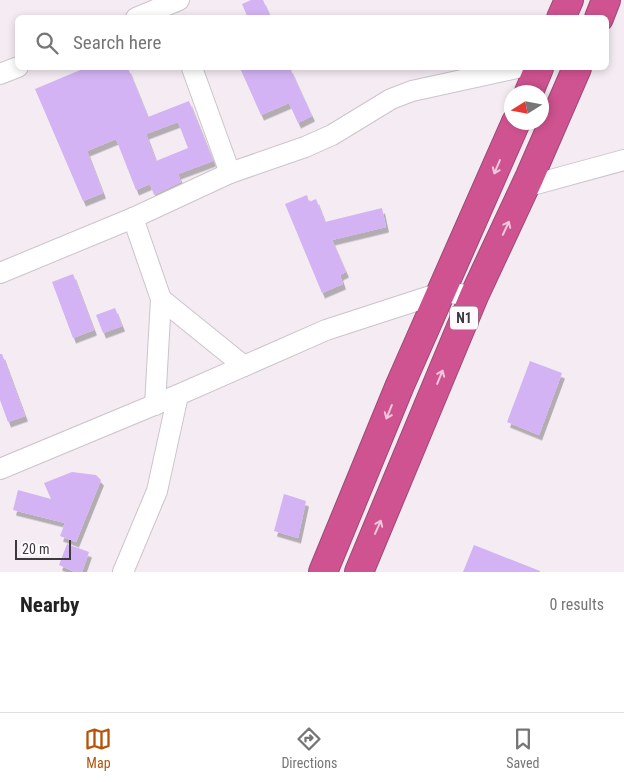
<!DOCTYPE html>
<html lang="en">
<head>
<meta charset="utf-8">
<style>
  :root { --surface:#fff; --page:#f6f6f6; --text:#222; --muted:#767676; --line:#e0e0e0; --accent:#b45309 }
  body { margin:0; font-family:"Roboto Condensed",sans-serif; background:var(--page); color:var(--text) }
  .compass { position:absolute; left:504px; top:85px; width:45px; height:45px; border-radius:50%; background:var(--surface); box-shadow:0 2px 8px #0003; rotate:259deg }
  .scale { position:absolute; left:15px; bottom:12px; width:56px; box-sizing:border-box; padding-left:5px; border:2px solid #3d3a3d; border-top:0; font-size:14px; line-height:18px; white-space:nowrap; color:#3d3a3d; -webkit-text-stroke:4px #fefafe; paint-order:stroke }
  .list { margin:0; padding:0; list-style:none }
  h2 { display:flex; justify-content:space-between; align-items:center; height:65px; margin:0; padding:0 20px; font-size:21px }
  h2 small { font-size:16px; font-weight:400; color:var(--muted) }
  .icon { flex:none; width:28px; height:28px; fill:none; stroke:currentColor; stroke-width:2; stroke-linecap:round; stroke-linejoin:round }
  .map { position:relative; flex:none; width:624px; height:572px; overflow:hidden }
  .search { position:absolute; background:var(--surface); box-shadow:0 2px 8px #0003; left:15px; right:15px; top:15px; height:55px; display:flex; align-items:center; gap:12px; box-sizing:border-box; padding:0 18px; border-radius:8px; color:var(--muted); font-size:19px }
  .sheet { height:140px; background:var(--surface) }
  nav { display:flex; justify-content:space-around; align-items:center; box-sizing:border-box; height:70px; border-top:1px solid var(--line); background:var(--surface); font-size:14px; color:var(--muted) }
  nav a { display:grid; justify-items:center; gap:2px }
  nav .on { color:var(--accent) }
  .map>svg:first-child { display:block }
  .building { fill:#d3b3f4; fill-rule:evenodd; filter:url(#shadow) }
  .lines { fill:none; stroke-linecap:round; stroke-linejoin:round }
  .street-casing { stroke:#ccc3cb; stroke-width:22 }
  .highway-casing { stroke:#9c4a73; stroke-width:30 }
  .street { stroke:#fff; stroke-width:20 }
  .highway { stroke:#cf5390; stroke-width:28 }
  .oneway { stroke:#f0c8dd }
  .labels { text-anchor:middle; stroke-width:4; stroke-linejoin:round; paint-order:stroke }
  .shield { fill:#fefafe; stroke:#777477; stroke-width:1 }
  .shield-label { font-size:14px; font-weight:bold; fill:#3d3a3d }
</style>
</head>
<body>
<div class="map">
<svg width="624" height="572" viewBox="0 0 624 572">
  <defs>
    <filter id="shadow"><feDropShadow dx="3" dy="5.5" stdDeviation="0" flood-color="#0004"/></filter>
  </defs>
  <rect width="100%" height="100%" fill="#f4ebf3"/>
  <!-- building -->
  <g class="building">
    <path d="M251,0H263L271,18H248L242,4Z"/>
    <path d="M85,68H128L148,117L189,101L213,161L178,174L181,182L154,195L150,184L136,190L116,139L87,151L103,193L83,201L35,89ZM178,122L188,148L156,161L146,134Z"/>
    <path d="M240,68H290L312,116L298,123L289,103L261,115Z"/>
    <path d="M307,195L309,202L316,199L325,222L382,208L386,227L332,240L346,272L340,275L343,284L322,293L285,204Z"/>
    <path d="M73,274L94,330L73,338L52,282Z"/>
    <path d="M115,308L122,326L103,333L96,315Z"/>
    <path d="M0,354H2L25,416L8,422L0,400Z"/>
    <path d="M530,361L562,373L539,435L507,422Z"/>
    <path d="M72,472L96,475L101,480L76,542L60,536L65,523L13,510L18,490L51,499L44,483Z"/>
    <path d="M284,494L306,501L298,538L274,531Z"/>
    <path d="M67,544L89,552L82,572H75L59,565Z"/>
    <path d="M474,545L540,571V572H463Z"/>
  </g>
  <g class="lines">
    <defs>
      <g id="street">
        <path d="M136,18L179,0"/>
        <path d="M192,68L230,173"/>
        <path d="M0,74L18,67"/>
        <path d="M525,187L624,160"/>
        <path d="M133,218L161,299L155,405"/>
        <path d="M0,273L133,218L230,173L305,147L332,135L391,99L412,91L517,68"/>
        <path d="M161,299L244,366"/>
        <path d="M0,469L178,395L326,330L443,292L474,296"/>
        <path d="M123,572L157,491L178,395"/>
      </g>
      <g id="highway">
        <path d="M561,18L569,0"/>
        <path d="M599,18L606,0"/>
        <path d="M529,92L539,68"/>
        <path d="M323,572L400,385L516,122"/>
        <path d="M359,572L474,296L530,176L577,68"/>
      </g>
    </defs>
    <!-- street casing -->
    <use href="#street" class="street-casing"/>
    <!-- highway casing -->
    <use href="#highway" class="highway-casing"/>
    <!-- street -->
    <use href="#street" class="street"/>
    <!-- highway -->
    <use href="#highway" class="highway"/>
  </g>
  <!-- one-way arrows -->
  <defs><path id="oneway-shaft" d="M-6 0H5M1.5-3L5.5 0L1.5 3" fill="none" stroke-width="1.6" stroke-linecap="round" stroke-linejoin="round" transform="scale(1.25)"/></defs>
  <g class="oneway">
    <use href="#oneway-shaft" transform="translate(497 167) rotate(113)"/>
    <use href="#oneway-shaft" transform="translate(506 228) rotate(-65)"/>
    <use href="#oneway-shaft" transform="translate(440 377) rotate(-68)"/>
    <use href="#oneway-shaft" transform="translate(389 412) rotate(112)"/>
    <use href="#oneway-shaft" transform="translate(378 527) rotate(-66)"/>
  </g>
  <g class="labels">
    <!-- shield labels -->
    <rect class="shield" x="450" y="306.5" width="28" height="23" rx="4"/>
    <g class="shield-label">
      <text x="464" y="323">N1</text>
    </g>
  </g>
</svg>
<svg class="compass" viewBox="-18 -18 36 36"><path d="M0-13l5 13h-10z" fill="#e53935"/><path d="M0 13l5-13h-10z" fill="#767676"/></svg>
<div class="scale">20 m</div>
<div class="search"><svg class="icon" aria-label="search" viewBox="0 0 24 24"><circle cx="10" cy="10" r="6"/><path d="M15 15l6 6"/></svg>Search here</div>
</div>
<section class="sheet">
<h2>Nearby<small>0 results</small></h2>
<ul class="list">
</ul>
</section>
<nav>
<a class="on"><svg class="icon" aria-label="map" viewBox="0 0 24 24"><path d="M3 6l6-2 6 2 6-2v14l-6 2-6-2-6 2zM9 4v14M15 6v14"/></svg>Map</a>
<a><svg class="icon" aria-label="directions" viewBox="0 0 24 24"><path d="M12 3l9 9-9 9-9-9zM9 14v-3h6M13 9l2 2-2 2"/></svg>Directions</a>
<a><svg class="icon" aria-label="saved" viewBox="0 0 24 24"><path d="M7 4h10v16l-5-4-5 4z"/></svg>Saved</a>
</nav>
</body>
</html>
